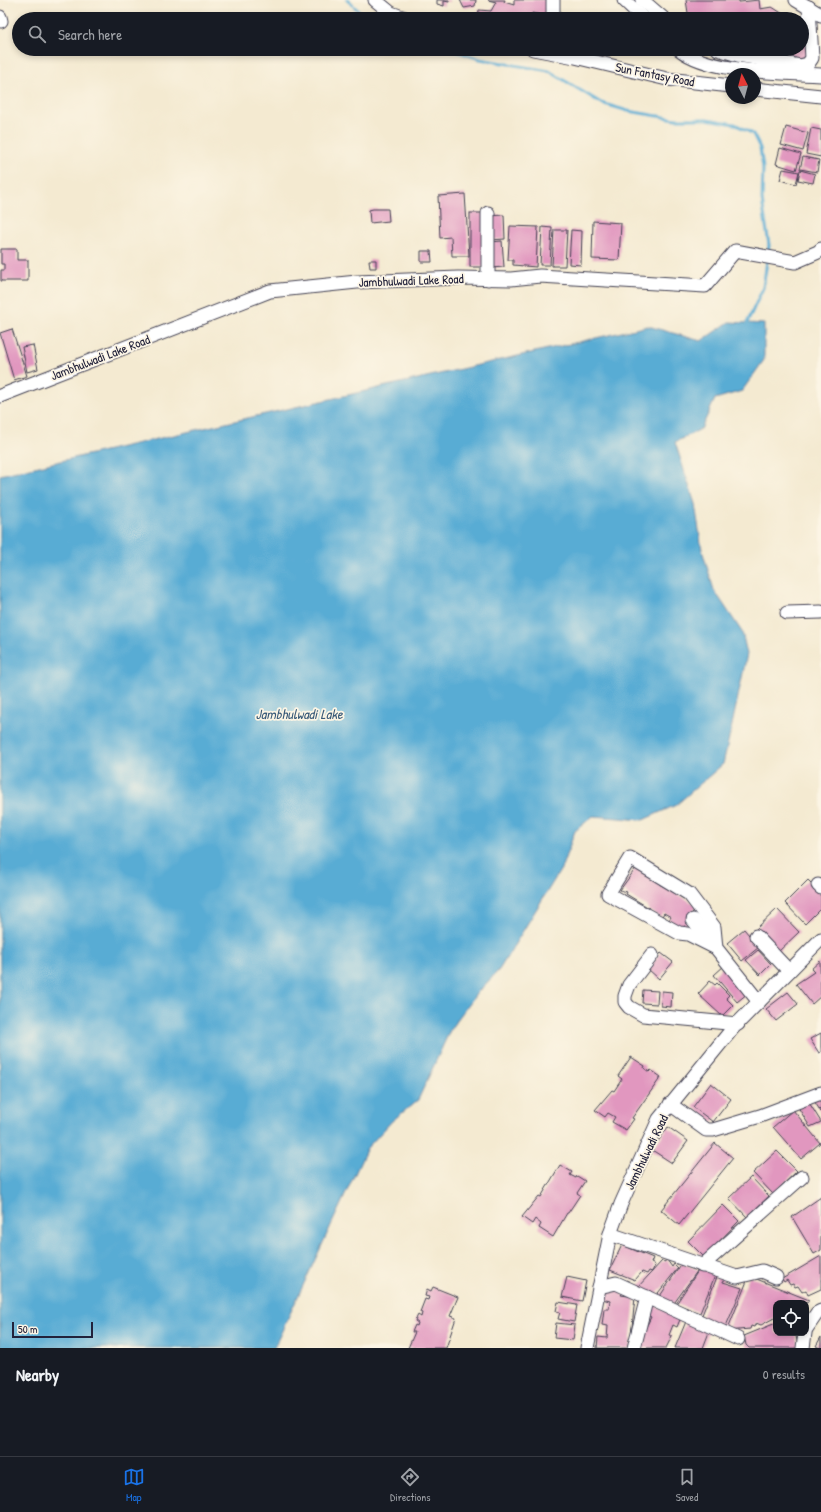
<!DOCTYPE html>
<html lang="en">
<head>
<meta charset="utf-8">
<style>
  :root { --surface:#171b24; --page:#242831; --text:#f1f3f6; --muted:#9ea1a6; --line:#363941; --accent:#1a73e8 }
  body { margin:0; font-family:"Patrick Hand",sans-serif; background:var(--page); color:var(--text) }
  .controls { position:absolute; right:12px; bottom:12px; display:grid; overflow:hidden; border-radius:8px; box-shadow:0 2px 6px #0003 }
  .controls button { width:36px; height:36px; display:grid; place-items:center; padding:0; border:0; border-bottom:1px solid var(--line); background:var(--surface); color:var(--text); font:20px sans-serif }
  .compass { position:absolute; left:725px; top:68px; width:36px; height:36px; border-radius:50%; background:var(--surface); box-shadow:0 2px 6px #0003; rotate:354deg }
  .scale { position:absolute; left:12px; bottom:10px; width:81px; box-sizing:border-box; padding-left:4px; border:2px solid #22223b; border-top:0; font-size:11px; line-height:14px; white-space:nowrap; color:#22223b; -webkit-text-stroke:3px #fcf5e5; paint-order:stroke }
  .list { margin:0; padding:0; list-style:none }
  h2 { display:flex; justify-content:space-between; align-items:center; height:52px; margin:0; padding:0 16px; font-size:17px }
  h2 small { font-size:13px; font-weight:400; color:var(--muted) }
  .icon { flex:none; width:22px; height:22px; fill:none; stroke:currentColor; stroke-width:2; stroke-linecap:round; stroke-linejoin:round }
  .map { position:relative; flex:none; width:821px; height:1348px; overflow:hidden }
  .search { position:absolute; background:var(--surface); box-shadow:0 2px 6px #0003; left:12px; right:12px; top:12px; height:44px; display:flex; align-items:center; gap:10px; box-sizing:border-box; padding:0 14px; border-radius:22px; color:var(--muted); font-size:15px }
  .sheet { height:108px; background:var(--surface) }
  nav { display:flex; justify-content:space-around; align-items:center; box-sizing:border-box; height:56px; border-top:1px solid var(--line); background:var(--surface); font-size:11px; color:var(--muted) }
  nav a { display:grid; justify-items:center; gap:2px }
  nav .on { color:var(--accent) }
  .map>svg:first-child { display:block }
  .water { fill:#59acd4; stroke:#3e6788 }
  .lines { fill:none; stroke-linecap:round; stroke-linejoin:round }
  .stream { stroke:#59acd4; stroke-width:3 }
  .building { fill:#e197bf }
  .minor-casing { stroke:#424052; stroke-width:15 }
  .minor { stroke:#fff; stroke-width:13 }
  .labels { text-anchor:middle; stroke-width:3.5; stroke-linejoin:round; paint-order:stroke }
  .street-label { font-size:13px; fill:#22223b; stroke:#fcf5e5 }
  .water-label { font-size:14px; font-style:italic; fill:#385978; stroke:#fcf5e5 }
</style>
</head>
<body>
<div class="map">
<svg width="821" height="1348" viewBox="0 0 821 1348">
  <rect width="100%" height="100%" fill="#fcf5e5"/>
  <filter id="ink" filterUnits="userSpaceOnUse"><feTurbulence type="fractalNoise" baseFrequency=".025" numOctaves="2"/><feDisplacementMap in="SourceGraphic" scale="8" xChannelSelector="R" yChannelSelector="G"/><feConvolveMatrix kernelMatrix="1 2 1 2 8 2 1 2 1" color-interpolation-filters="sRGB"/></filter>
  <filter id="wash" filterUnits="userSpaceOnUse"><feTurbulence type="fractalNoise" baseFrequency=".012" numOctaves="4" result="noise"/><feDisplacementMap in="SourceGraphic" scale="16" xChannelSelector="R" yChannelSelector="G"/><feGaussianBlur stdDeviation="0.9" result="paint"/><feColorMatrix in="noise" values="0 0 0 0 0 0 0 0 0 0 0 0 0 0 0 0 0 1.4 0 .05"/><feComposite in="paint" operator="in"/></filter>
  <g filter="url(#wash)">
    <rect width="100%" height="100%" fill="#f4ead1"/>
    <!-- water -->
    <path class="water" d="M729,322L764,324V360L742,391L715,399L701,429L675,442L695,504L702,550L714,590L742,632L747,654L732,725L723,764L676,805L643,820L593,816L575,831L561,869L499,970L477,993L451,1028L418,1100L392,1121L367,1148L274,1348H0V475L648,326L701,341Z"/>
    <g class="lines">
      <!-- stream -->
      <g class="stream">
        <path d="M347,0L368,19"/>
        <path d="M450,49L480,59L549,71L601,103L628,111L676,119H707L735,124L753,134L760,148L763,168L762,200L769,245L768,254"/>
        <path d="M747,323L763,288L767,261"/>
      </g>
    </g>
    <g id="blocks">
      <!-- building -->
      <g class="building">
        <path d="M437,0H449V2L444,1V6L437,4Z"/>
        <path d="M460,0H476L475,6L464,8Z"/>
        <path d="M488,0H505L504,2L514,5V0H549L546,16L532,13L531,19L478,17L479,10L491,11L496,2Z"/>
        <path d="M686,0H739V2L759,0L760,9L772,7L791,19H689Z"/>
        <path d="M802,26L804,27L809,51L805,58L797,59L791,55L764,54V49H802Z"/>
        <path d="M786,127L808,133L803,151L781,145Z"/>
        <path d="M811,128L821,130V157L806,154Z"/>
        <path d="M780,148L801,154L796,170L776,164Z"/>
        <path d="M803,157L819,160L817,172L800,169Z"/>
        <path d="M783,169L799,172L796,184L780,180Z"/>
        <path d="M800,170L815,174L813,183L798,180Z"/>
        <path d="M465,194L469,256H452L451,237L440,238L438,196Z"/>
        <path d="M373,209H388L389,221L370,223L369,210Z"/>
        <rect x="470" y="213" width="16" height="54"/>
        <path d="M504,215L505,239L490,240L489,216Z"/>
        <path d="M593,221L621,223L619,260L592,259Z"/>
        <path d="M510,226L538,227L536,267L513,265V260H508Z"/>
        <path d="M542,227L552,228L550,265H540Z"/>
        <path d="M554,230H567L565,266H552Z"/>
        <path d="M571,230L582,231L581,265L569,264Z"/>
        <path d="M502,241L504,267L491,268L490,242Z"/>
        <path d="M1,249H17V260H28V281H1V270H4V264H1Z"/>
        <path d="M421,251H431L432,262H421Z"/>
        <path d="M369,260H376V268H370Z"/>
        <path d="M12,329L27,376L14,380L0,333Z"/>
        <path d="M33,345L38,369L27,372L22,347Z"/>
        <path d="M636,868L660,882L659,884L697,905L683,929L669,920L671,917L664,913L661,918L648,910L649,908L626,894L627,892L620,890Z"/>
        <path d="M808,880L821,893V908L805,924L785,903Z"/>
        <path d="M777,909L799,932L778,952L756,929Z"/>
        <path d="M744,929L759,947L742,961L727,943Z"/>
        <path d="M758,950L771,964L760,975L746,960Z"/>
        <path d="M661,953L673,962L659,979L648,969Z"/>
        <path d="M820,961L821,996L812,1004L796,984L814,972L811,969Z"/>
        <path d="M725,965L748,993L737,1002L714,975Z"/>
        <path d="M710,981L715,985L717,983L729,995L726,998L733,1005L722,1016L698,994Z"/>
        <path d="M643,990L658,991L657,1004L642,1003Z"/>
        <path d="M662,991L672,992L671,1007L661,1006Z"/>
        <path d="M788,992L798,1004L776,1021L766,1009Z"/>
        <path d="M821,1033V1052L819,1053L810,1039Z"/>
        <path d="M631,1057L645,1066L644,1068L649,1072L651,1070L661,1077L632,1118L634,1119L626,1130L612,1122L615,1117L608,1113L605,1117L595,1110L612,1090L614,1091L622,1079L618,1076Z"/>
        <path d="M711,1083L731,1099L713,1122L693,1107Z"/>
        <path d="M821,1095V1112L813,1099Z"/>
        <path d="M808,1101L821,1122L810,1127L798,1107Z"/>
        <path d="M793,1110L820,1143L801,1159L773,1127Z"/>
        <path d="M668,1127L688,1141L672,1163L652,1150Z"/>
        <path d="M715,1143L733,1158L679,1225L661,1210Z"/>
        <path d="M777,1151L797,1171L773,1194L753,1173Z"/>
        <path d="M560,1165L572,1172L570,1175L576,1178L577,1176L585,1181L577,1193L580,1195L568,1213H567L553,1237L539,1228L541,1224L535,1219L532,1224L522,1217L539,1196L541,1197Z"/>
        <path d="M751,1177L769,1196L747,1217L729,1198Z"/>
        <path d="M821,1197V1250L814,1254L792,1217Z"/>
        <path d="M723,1205L739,1221L704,1257L688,1241Z"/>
        <path d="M622,1245L653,1258L651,1263L655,1265L652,1272L649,1271L647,1274L642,1272L635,1280L610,1270Z"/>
        <path d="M821,1256V1289L808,1295L806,1290L802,1292L798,1286L795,1287L793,1284L790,1285L787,1280L784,1282L782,1279Z"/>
        <path d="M667,1260L672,1267L674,1264L678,1268L654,1298L637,1288L662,1261L664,1262Z"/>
        <path d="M682,1263L698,1270L672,1306L658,1299Z"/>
        <path d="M700,1268L716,1273L700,1313L676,1304Z"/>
        <path d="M749,1276L809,1300L807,1303H776V1317L761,1325L756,1323L754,1327L751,1326L750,1329L727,1331Z"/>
        <path d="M567,1277L586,1281L582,1301L562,1297Z"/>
        <path d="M717,1277L724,1278L723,1282L742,1288L724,1331L700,1320Z"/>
        <path d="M433,1287L458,1297L450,1316L456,1318L446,1348H408L415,1332H412L415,1325L417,1326L418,1323L415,1321L418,1315L421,1317L422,1313L420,1312L425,1299L428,1300L429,1297L425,1296L427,1289L431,1291Z"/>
        <path d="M603,1289L624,1291L621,1295L635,1297L630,1348H597L598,1337L607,1338L608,1326L602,1325L604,1309H609L610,1301L602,1299Z"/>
        <path d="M558,1302L577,1305L574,1322L558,1319L560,1312L556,1311Z"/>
        <path d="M652,1304L681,1317L677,1327L673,1325L669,1335L672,1336L666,1348H636L651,1317L647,1315Z"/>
        <path d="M687,1319L711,1327L703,1348H675Z"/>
        <path d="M556,1323L575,1325L573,1340L554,1338Z"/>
        <path d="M776,1323V1333H795L799,1348H749L746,1345L744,1336Z"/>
        <path d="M821,1337V1348H820L816,1346Z"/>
      </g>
    </g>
  </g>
  <g filter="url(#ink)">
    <use href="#blocks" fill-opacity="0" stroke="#424052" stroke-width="1"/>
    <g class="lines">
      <defs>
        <g id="minor">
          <path d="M375,0L391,13L408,19"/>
          <path d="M624,0L644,19"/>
          <path d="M642,0L664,19"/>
          <path d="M796,0L821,15"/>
          <path d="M0,17L1,21"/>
          <path d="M553,19V0"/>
          <path d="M533,49L575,57L667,79L731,86"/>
          <path d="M679,49C711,74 782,72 821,75"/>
          <path d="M718,49L738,55L800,66L808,64L812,58L809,7"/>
          <path d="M755,89L821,96"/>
          <path d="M488,213V279"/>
          <path d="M0,396L270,291L357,282L458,278L511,279L540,276L705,286L735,251L795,262L818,252L821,249"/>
          <path d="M787,613L821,612"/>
          <path d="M818,885L821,888"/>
          <path d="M693,920L714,945"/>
          <path d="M756,936L789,971"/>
          <path d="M716,948L688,934L679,933L608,894L630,858L689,894L714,927L716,948L759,1002"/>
          <path d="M652,955L629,985L625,996V1002L629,1007L643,1015L738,1024"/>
          <path d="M670,1104L706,1130H713L760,1116L821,1093"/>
          <path d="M610,1234L737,1277L762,1271L776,1277"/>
          <path d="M702,1266L802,1177"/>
          <path d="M599,1287L616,1283L738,1339"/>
          <path d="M806,1329L817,1313L821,1311"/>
          <path d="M587,1348L610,1234L621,1204L659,1119L733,1028L821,939"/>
          <path d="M634,1348L647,1297"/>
          <path d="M803,1348L805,1333"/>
        </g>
      </defs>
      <!-- minor casing -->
      <use href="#minor" class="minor-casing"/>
      <!-- minor -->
      <use href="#minor" class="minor"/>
    </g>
  </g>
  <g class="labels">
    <!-- street labels -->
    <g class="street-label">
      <text transform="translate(655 74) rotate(11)" y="5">Sun Fantasy Road</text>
      <text transform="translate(411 280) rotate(-2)" y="5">Jambhulwadi Lake Road</text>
      <text transform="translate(100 357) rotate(-21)" y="5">Jambhulwadi Lake Road</text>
      <text transform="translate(646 1152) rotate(-64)" y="5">Jambhulwadi Road</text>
    </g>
    <!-- water labels -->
    <g class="water-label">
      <text x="299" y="719">Jambhulwadi Lake</text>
    </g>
  </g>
</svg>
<div class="controls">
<button><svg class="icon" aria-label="locate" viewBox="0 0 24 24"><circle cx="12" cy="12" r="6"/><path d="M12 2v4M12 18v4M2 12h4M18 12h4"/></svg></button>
</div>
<svg class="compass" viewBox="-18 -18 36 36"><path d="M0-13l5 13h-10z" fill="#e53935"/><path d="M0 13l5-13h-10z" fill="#9ea1a6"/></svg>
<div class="scale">50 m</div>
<div class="search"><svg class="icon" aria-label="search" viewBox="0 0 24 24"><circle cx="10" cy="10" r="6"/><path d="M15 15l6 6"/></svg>Search here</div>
</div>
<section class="sheet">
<h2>Nearby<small>0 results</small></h2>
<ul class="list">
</ul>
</section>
<nav>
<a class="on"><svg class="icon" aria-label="map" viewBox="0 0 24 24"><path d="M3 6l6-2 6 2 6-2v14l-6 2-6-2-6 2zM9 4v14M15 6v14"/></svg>Map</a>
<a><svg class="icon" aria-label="directions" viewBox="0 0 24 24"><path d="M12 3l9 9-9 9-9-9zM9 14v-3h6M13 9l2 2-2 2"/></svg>Directions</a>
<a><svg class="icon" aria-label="saved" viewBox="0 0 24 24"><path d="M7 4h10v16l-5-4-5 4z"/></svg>Saved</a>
</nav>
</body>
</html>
